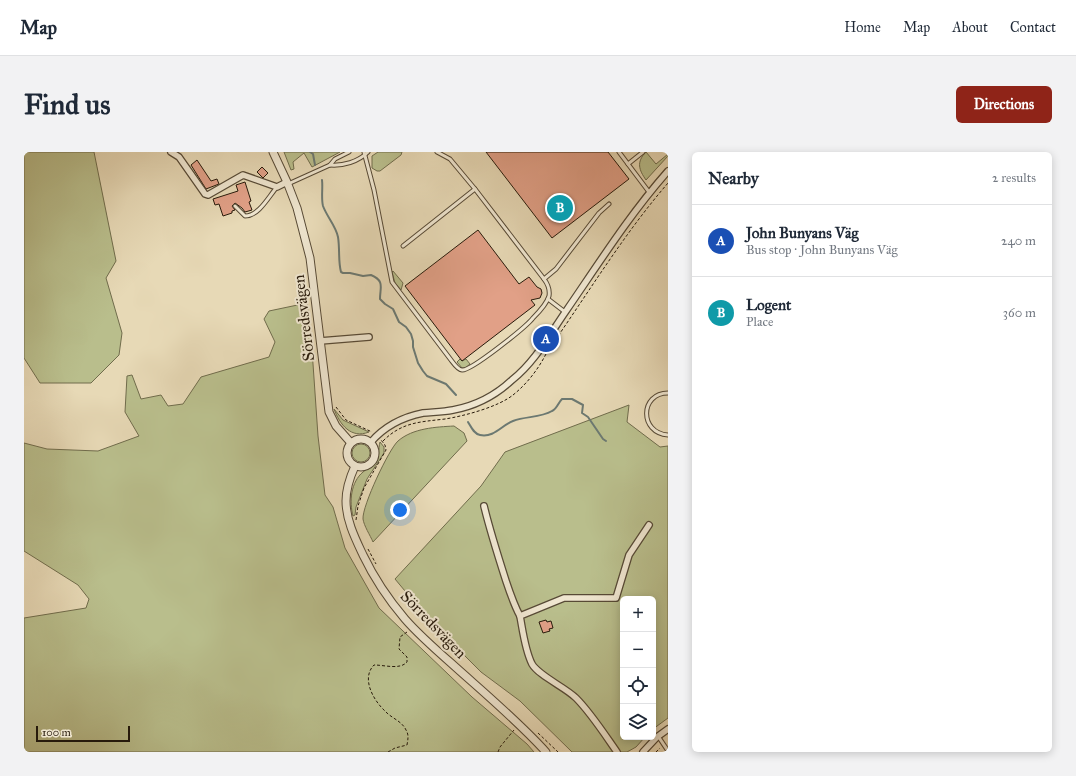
<!DOCTYPE html>
<html lang="en">
<head>
<meta charset="utf-8">
<style>
  :root { --surface:#fff; --page:#f2f2f3; --text:#1f2937; --muted:#747a83; --line:#e0e1e3; --accent:#8f2418 }
  body { margin:0; font-family:"IM FELL Great Primer",serif; background:var(--page); color:var(--text) }
  .controls { position:absolute; right:12px; bottom:12px; display:grid; overflow:hidden; border-radius:6px; box-shadow:0 2px 10px #0003 }
  .controls button { width:36px; height:36px; display:grid; place-items:center; padding:0; border:0; border-bottom:1px solid var(--line); background:var(--surface); color:var(--text); font:20px sans-serif }
  .scale { position:absolute; left:12px; bottom:10px; width:94px; box-sizing:border-box; padding-left:4px; border:2px solid #271a0b; border-top:0; font-size:11px; line-height:14px; white-space:nowrap; color:#271a0b; -webkit-text-stroke:3px #efe6d0; paint-order:stroke }
  .you { position:absolute; left:376px; top:358px; width:14px; height:14px; margin:-10px; border:3px solid #fff; border-radius:50%; background:#1a73e8; box-shadow:0 0 0 6px #1a73e833 }
  .badge { display:grid; place-items:center; width:26px; height:26px; border-radius:50%; background:var(--accent); color:#fff; font-size:13px; font-weight:700 }
  .pin { position:absolute; translate:-50% -50%; border:2px solid #fff; box-shadow:0 1px 4px #0006 }
  .list { margin:0; padding:0; list-style:none }
  h2 { display:flex; justify-content:space-between; align-items:center; height:52px; margin:0; padding:0 16px; font-size:17px }
  h2 small { font-size:13px; font-weight:400; color:var(--muted) }
  .list li { display:grid; grid-template-columns:26px 1fr auto; gap:12px; align-items:center; box-sizing:border-box; height:72px; padding:0 16px; border-top:1px solid var(--line) }
  .list b { display:block; font-size:15px; white-space:nowrap }
  .list p { margin:0; font-size:13px; white-space:nowrap; color:var(--muted) }
  .list em { font-size:13px; font-style:normal; color:var(--muted) }
  .icon { flex:none; width:22px; height:22px; fill:none; stroke:currentColor; stroke-width:2; stroke-linecap:round; stroke-linejoin:round }
  .map { position:relative; flex:none; width:644px; height:600px; overflow:hidden; border-radius:6px }
  header { display:flex; align-items:center; gap:24px; box-sizing:border-box; height:56px; padding:0 20px; background:var(--surface); border-bottom:1px solid var(--line) }
  header strong { font-size:19px }
  nav { display:flex; gap:22px; margin-inline-start:auto; font-size:14px }
  .intro { display:flex; align-items:center; justify-content:space-between; box-sizing:border-box; height:96px; padding:0 24px }
  h1 { margin:0; font-size:28px }
  .button { padding:10px 18px; border-radius:6px; background:var(--accent); color:#fff; font-size:14px; font-weight:700 }
  main { display:flex; gap:24px; padding:0 24px }
  aside { flex:1; background:var(--surface); border-radius:6px; box-shadow:0 2px 10px #0003 }
  .map>svg:first-child { display:block }
  .green { fill:#b9be8c; stroke:#706c4c }
  .lines { fill:none; stroke-linecap:round; stroke-linejoin:round }
  .stream { stroke:#6c7972; stroke-width:2 }
  .building { fill:#e1a087; stroke:#271a0b }
  .service-casing { stroke:#574a36; stroke-width:5 }
  .minor-casing { stroke:#574a36; stroke-width:8 }
  .tertiary-casing { stroke:#574a36; stroke-width:9 }
  .path { stroke:#271a0b; stroke-width:1; stroke-dasharray:3 2; stroke-linecap:butt }
  .service { stroke:#efe6d0; stroke-width:3 }
  .minor { stroke:#efe6d0; stroke-width:5.5 }
  .tertiary { stroke:#efe6d0; stroke-width:7 }
  .labels { text-anchor:middle; stroke-width:4; stroke-linejoin:round; paint-order:stroke }
  .street-label { font-size:16px; fill:#271a0b; stroke:#efe6d0 }
</style>
</head>
<body>
<header>
<strong>Map</strong>
<nav><a>Home</a><a>Map</a><a>About</a><a>Contact</a></nav>
</header>
<div class="intro"><h1>Find us</h1><a class="button">Directions</a></div>
<main>
<div class="map">
<svg width="644" height="600" viewBox="0 0 644 600">
  <rect width="100%" height="100%" fill="#e7d9b6"/>
  <filter id="stains"><feTurbulence type="fractalNoise" baseFrequency=".005" numOctaves="4"/><feColorMatrix values="0 0 0 0 .2 0 0 0 0 .09 0 0 0 0 .02 0 0 0 .5 -.17"/></filter>
  <radialGradient id="worn" r=".72"><stop offset=".6" stop-color="#630" stop-opacity="0"/><stop offset="1" stop-color="#630" stop-opacity=".3"/></radialGradient>
  <!-- green -->
  <g class="green">
    <path d="M0,0H70L92,109L82,126L98,181L95,203L67,231H16L0,206Z"/>
    <path d="M260,0H316L288,15L280,1L269,10L270,17L267,18Z"/>
    <path d="M354,0H378L377,3L356,19H353L348,16V4Z"/>
    <path d="M622,0L632,12L644,2V4L622,28C615,18 612,10 622,0Z"/>
    <path d="M369,119L379,131L377,138L371,131L368,120Z"/>
    <path d="M283,151L287,183L294,284L301,343L309,355L321,396L355,456L448,545L503,592L510,600H0V466L62,456L65,447L54,433L0,399V291L23,297L74,299L115,284L101,260L103,224L108,223L117,247L137,243L144,254L159,252L177,225L245,205L251,190L240,167L245,159Z"/>
    <path d="M436,207L438,209L442,207L446,212L441,216H438L433,210Z"/>
    <path d="M605,253L603,270L636,295L644,294V566L629,577V447H599V585H621L612,595L603,600H548L496,549L457,520L406,469L371,427L457,334L481,300Z"/>
    <path d="M310,257L319,268L345,280C327,287 316,273 310,257Z"/>
    <path d="M430,274L440,281L443,289L349,390C346,383 340,374 339,367C338,354 365,297 374,289C389,276 412,275 430,274Z"/>
    <path d="M356,290L360,295V301L343,327L332,355L331,363L329,364C325,349 327,330 339,320C343,316 348,316 352,311C356,305 354,297 356,290Z"/>
    <circle cx="337" cy="301" r="9"/>
  </g>
  <g class="lines">
    <!-- stream -->
    <g class="stream">
      <path d="M286,0L289,2L291,13"/>
      <path d="M298,28C299,36 297,46 299,54C303,65 312,74 314,85C316,97 314,109 317,120L319,121H326L339,124L347,123C361,129 356,135 356,147L361,152L369,157L375,170L382,175L387,182L389,189V195L394,211L399,219L403,224L422,232L432,243"/>
      <path d="M444,270C447,275 450,282 456,283C470,286 478,273 489,269C502,264 516,266 528,259C533,257 534,251 538,247H548L559,253L558,261L564,265L579,287L582,289"/>
    </g>
  </g>
  <!-- building -->
  <g class="building">
    <path d="M462,0H584L605,27L528,86Z"/>
    <path d="M173,8L187,29L193,27L195,32L182,37L167,13Z"/>
    <path d="M238,15L244,21L239,26L233,20Z"/>
    <path d="M221,30L227,49L225,50L228,58L221,60L218,56L211,51L208,54L211,58L208,59V61L199,64L195,52L191,53L189,47L214,39L212,33Z"/>
    <path d="M454,78L495,132L505,125L513,135L517,137L518,141L516,146L507,148L511,153L438,209L381,134Z"/>
    <path d="M522,468L523,470L527,469L529,476L525,477L526,479L519,481L515,470Z"/>
  </g>
  <g class="lines">
    <defs>
      <g id="service">
        <path d="M340,0L350,38L368,130L427,208C430,212 434,218 438,218C447,219 502,175 509,166C514,161 523,151 525,144C526,138 523,131 520,127L451,37L426,7L413,0"/>
        <path d="M595,0L625,40"/>
        <path d="M604,12L619,0"/>
        <path d="M306,13C319,14 334,10 344,0"/>
        <path d="M264,32L306,13L311,7L325,0"/>
        <path d="M211,54L221,64C235,64 245,44 253,35"/>
        <path d="M379,94L451,37"/>
        <path d="M520,127L532,117L575,61L585,52"/>
        <path d="M524,147L541,160"/>
        <path d="M644,241C616,241 615,281 644,283"/>
        <path d="M634,584L644,599"/>
      </g>
      <g id="minor">
        <path d="M147,0L155,5L181,42L184,43L219,23L253,35L263,30"/>
        <path d="M296,189L345,185"/>
        <path d="M347,290C360,275 379,265 399,261C409,260 419,260 429,258C451,254 472,243 488,228C511,210 526,182 542,159C575,111 606,62 644,19"/>
        <path d="M460,354C466,379 474,404 482,429C486,441 490,453 496,464"/>
        <path d="M593,600C581,583 567,561 552,546C541,535 515,524 508,512C501,498 499,480 496,464L540,446H592L605,403L625,373"/>
        <path d="M619,600L633,585L644,577"/>
      </g>
      <g id="tertiary">
        <path d="M249,0L263,30L273,56L286,106L305,260L312,274L327,291"/>
        <circle cx="337" cy="301" r="14"/>
        <path d="M331,314C326,325 322,336 322,349C322,368 331,386 339,403C350,426 364,447 381,467C395,483 411,497 427,511C458,539 493,568 522,600"/>
      </g>
    </defs>
    <!-- service casing -->
    <use href="#service" class="service-casing"/>
    <!-- minor casing -->
    <use href="#minor" class="minor-casing"/>
    <!-- tertiary casing -->
    <use href="#tertiary" class="tertiary-casing"/>
    <!-- path -->
    <g class="path">
      <path d="M312,255L322,268L348,280"/>
      <path d="M359,289C378,270 396,270 421,267C440,264 474,255 489,243C504,231 515,216 523,200C563,143 599,83 644,31"/>
      <path d="M332,368L334,354L340,336L362,298L361,293L357,288"/>
      <path d="M344,397L352,412"/>
      <path d="M514,581L534,600"/>
      <path d="M364,600L371,596L383,593C384,587 385,583 382,578C378,569 367,566 361,559C349,548 337,526 350,513C361,513 376,518 383,510V505L375,497L376,485L383,480"/>
      <path d="M474,600L476,595L490,578"/>
      <path d="M632,600L636,596"/>
    </g>
    <!-- service -->
    <use href="#service" class="service"/>
    <!-- minor -->
    <use href="#minor" class="minor"/>
    <!-- tertiary -->
    <use href="#tertiary" class="tertiary"/>
  </g>
  <g class="labels">
    <!-- street labels -->
    <g class="street-label">
      <text transform="translate(279 166) rotate(-97)" y="6">Sörredsvägen</text>
      <text transform="translate(410 472) rotate(46)" y="6">Sörredsvägen</text>
    </g>
  </g>
  <rect width="100%" height="100%" filter="url(#stains)"/>
  <rect width="100%" height="100%" fill="url(#worn)"/>
</svg>
<div class="controls">
<button>+</button>
<button>−</button>
<button><svg class="icon" aria-label="locate" viewBox="0 0 24 24"><circle cx="12" cy="12" r="6"/><path d="M12 2v4M12 18v4M2 12h4M18 12h4"/></svg></button>
<button><svg class="icon" aria-label="layers" viewBox="0 0 24 24"><path d="M12 4l9 5-9 5-9-5zM3 14l9 5 9-5"/></svg></button>
</div>
<div class="scale">100 m</div>
<div class="you"></div>
<div class="pin badge" style="left:522px;top:187px;background:#1a4fb4">A</div>
<div class="pin badge" style="left:536px;top:56px;background:#0f9aa8">B</div>
</div>
<aside>
<h2>Nearby<small>2 results</small></h2>
<ul class="list">
<li><span class="badge" style="background:#1a4fb4">A</span><div><b>John Bunyans Väg</b><p>Bus stop · John Bunyans Väg</p></div><em>240 m</em></li>
<li><span class="badge" style="background:#0f9aa8">B</span><div><b>Logent</b><p>Place</p></div><em>360 m</em></li>
</ul>
</aside>
</main>
</body>
</html>
